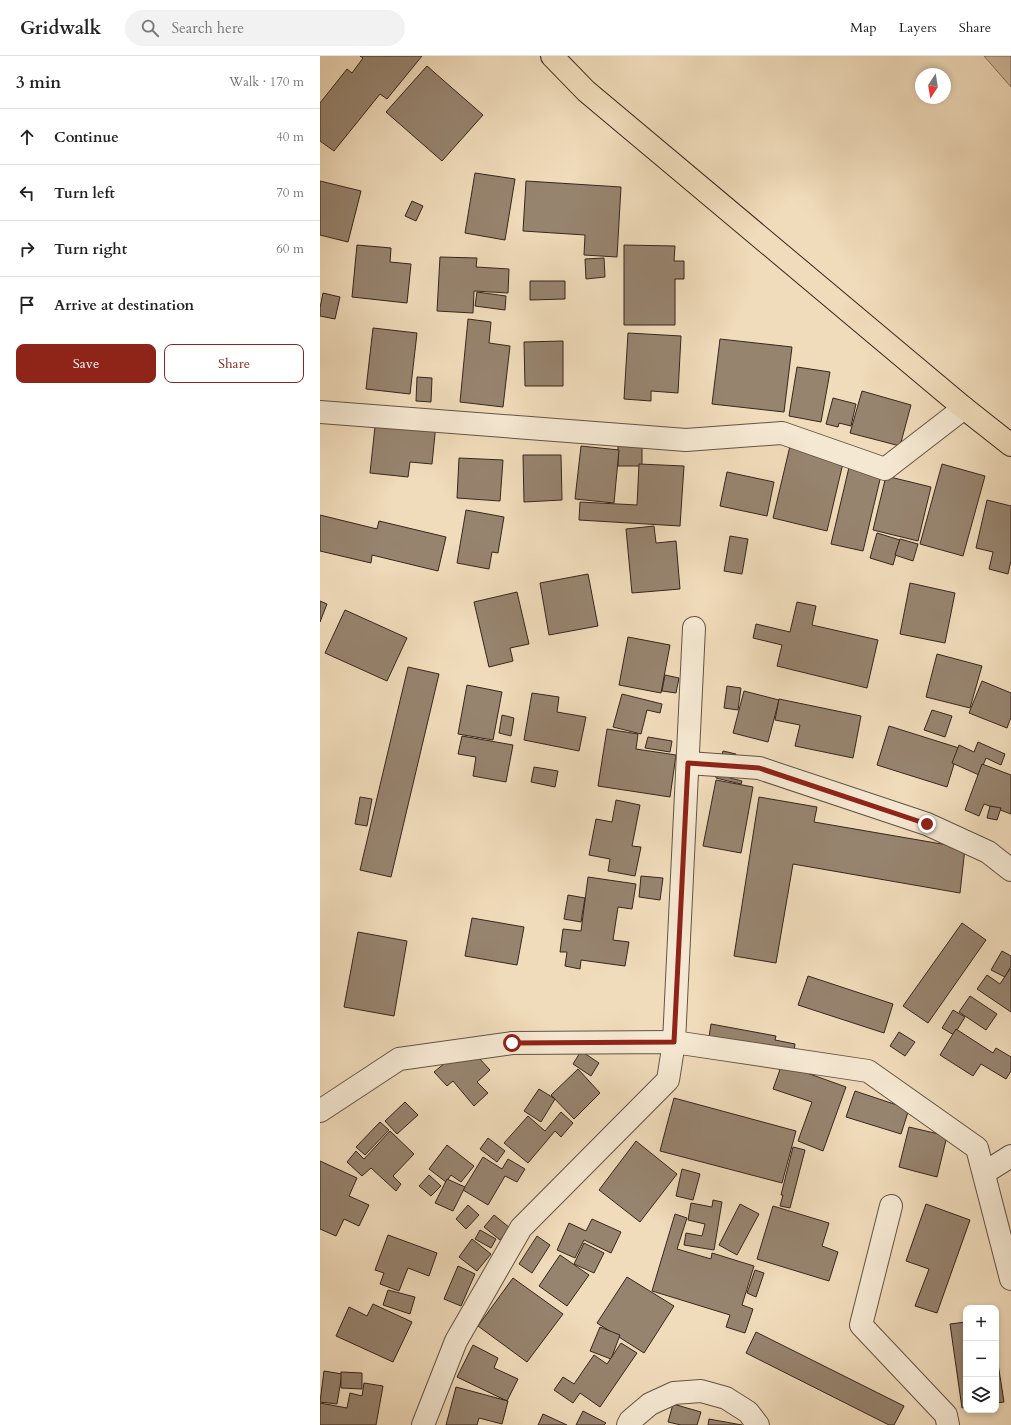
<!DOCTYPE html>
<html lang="en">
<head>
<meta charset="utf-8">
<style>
  :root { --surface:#fff; --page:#f2f2f2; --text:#222; --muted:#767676; --line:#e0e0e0; --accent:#8f2418 }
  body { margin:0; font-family:Cardo,serif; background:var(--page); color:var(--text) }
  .controls { position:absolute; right:12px; bottom:12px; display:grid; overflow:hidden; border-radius:8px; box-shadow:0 2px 6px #0003 }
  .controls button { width:36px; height:36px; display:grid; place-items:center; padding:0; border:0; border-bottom:1px solid var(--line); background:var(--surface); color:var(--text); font:20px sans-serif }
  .compass { position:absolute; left:595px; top:12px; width:36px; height:36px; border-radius:50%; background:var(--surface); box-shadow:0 2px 6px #0003; rotate:192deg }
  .stop { position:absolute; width:12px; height:12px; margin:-9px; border:3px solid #8f2418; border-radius:50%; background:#fff }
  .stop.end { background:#8f2418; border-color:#fff; box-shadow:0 1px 4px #0008 }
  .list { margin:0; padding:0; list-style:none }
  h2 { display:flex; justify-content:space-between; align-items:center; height:52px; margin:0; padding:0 16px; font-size:17px }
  h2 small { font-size:13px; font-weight:400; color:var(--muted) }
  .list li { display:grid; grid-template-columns:26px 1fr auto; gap:12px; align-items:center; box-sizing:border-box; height:56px; padding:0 16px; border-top:1px solid var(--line) }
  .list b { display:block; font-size:15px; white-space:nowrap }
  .list em { font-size:13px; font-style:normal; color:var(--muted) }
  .actions { display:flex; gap:8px; padding:12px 16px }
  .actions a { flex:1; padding:9px 0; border:1px solid var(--accent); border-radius:8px; text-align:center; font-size:14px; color:var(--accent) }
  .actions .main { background:var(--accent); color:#fff }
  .icon { flex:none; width:22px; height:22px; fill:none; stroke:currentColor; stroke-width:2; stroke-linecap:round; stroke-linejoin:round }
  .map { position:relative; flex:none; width:691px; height:1369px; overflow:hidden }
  header { display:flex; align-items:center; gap:24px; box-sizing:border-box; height:56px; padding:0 20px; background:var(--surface); border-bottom:1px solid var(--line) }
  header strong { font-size:19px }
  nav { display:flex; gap:22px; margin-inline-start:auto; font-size:14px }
  .search { width:280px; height:36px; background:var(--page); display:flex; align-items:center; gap:10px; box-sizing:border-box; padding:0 14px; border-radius:22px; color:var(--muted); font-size:15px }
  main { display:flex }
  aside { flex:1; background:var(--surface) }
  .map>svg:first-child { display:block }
  .green { fill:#d0bc9f; stroke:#83715e }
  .building { fill:#97846f; stroke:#36261d }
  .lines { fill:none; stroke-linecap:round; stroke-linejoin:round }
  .minor-casing { stroke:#645344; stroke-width:24 }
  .major-casing { stroke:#36261d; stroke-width:24 }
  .minor { stroke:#f5e8d2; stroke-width:22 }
  .major { stroke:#f0dbba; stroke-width:22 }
  .route { stroke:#8f2418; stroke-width:5 }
</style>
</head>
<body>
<header>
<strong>Gridwalk</strong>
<div class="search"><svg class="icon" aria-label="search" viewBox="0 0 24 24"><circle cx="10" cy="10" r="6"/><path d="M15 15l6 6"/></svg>Search here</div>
<nav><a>Map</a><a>Layers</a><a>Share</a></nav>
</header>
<main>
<aside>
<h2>3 min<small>Walk · 170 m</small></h2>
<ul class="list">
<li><svg class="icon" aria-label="ahead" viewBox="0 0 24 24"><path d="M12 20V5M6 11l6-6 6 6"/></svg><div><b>Continue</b></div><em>40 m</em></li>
<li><svg class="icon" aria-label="left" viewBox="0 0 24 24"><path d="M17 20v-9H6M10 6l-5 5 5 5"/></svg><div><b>Turn left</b></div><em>70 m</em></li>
<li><svg class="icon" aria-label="right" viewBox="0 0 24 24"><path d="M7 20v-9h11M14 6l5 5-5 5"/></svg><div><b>Turn right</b></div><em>60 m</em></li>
<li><svg class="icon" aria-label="arrive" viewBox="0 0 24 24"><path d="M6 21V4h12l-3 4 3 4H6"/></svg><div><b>Arrive at destination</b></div></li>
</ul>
<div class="actions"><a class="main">Save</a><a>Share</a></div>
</aside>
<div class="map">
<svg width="691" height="1369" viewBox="0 0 691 1369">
  <rect width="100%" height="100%" fill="#f0dbba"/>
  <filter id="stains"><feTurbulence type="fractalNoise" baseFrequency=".005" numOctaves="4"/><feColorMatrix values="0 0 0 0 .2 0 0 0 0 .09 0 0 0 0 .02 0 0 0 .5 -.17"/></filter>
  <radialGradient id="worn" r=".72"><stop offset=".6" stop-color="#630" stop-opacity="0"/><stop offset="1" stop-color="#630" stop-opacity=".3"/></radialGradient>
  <!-- green -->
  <path class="green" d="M664,0H691V31Z"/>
  <!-- building -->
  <g class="building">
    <path d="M40,0H102L67,43L60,38L14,95L0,85V47L27,13L32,17L43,2Z"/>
    <path d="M107,10L163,59L122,105L66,56Z"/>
    <path d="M155,117L195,123L185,184L145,177Z"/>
    <path d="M0,125L41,135L28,186L0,179Z"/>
    <path d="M206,125L301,131L297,201L264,199L265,179L203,175Z"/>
    <path d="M92,145L103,150L96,165L85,160Z"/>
    <path d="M37,189L71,192L70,206L91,208L87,247L32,241Z"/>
    <path d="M304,189L355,190L354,205H364V223H355V269H304Z"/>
    <path d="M120,201L157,202L156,211L189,213L188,237L154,235L153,257L117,255Z"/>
    <path d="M284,202L285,221L266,223L265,203Z"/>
    <path d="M210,225H245V243L210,244Z"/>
    <path d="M157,236L186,240L185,254L155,250Z"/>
    <path d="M3,237L20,241L15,263L0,260V252Z"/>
    <path d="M148,263L171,266L169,287L190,290L183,351L140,346Z"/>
    <path d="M53,272L97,277L90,338L46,333Z"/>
    <path d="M308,277L361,280L358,337L331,335V345L304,343Z"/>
    <path d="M400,283L472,291L464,356L392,348Z"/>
    <path d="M243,285V330H205L204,286Z"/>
    <path d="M477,311L510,316L501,366L469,360Z"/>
    <path d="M97,321L112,322L111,346L96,345Z"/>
    <path d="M542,335L591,349L580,390L530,377Z"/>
    <path d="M513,342L536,348L531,370L519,367L518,371L506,368Z"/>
    <path d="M56,361L116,368L112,408L90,406L88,421L50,417Z"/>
    <rect x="298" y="379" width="24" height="31"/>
    <path d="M261,390L299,394L294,447L255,443Z"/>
    <path d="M470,390L524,403L507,475L453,462Z"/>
    <path d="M203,399H241L242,444L204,446Z"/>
    <path d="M139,402L183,404L180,445L137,442Z"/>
    <path d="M530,407L562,415L543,495L511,488Z"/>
    <path d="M319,408L364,410L360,470L259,464L260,446L317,449Z"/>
    <path d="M622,408L665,420L643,500L600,488Z"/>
    <path d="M407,416L454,426L447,460L400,450Z"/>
    <path d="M566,420L611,431L598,485L553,474Z"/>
    <path d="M667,444L691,450V504L688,518L669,513L673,496L656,492Z"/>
    <path d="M146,454L184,461L178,497L172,496L169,513L137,507Z"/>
    <path d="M0,459L57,473L59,465L126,481L118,515L52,499L51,507L0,495Z"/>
    <path d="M334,470L336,487L356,485L360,533L312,537L306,473Z"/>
    <path d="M557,477L580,484L573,509L550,502Z"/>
    <path d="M410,480L428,483L422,518L404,515Z"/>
    <path d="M580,483L598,488L593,505L575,499Z"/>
    <path d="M268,518L278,570L229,579L220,527Z"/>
    <path d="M590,527L635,537L625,587L580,578Z"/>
    <path d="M197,536L209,588L190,592L193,605L169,611L154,546Z"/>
    <path d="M0,545L7,548L0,566Z"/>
    <path d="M477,546L496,550L492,569L558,584L547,632L457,610L462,589L433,582L436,568L470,576Z"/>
    <path d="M25,554L87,582L67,625L5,597Z"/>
    <path d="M308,581L350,589L341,637L299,629Z"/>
    <path d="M617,598L662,610L650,652L606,641Z"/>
    <path d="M88,611L119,618L71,821L40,814Z"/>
    <path d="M345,619L359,622L356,637L342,635Z"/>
    <path d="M662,625L691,637V661L687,672L649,657Z"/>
    <path d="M147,629L182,636L173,684L138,678Z"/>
    <path d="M407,630L421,632L418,654L404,652Z"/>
    <path d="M424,635L459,644L448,686L413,677Z"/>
    <path d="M212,637L239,641L237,656L266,661L259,695L204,684Z"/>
    <path d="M302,638L342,648L340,657L327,654L321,678L293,671Z"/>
    <path d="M459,643L541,660L533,702L475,690L480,669L455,664Z"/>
    <path d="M612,654L632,660L625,681L604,674Z"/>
    <path d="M182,659L194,662L191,680L179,677Z"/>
    <path d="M569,670L639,692L627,731L557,709Z"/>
    <path d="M287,673L318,678L316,693L356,699L350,741L278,730Z"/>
    <path d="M142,680L193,689L186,726L153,720L156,701L138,698Z"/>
    <path d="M328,681L352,685L350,696L325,692Z"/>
    <path d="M658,686L685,698L681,709L666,702L659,719L632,707L639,689L654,696Z"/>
    <path d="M403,695L416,698L410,722L422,725L421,728L396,722Z"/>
    <path d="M662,708L691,719V758L664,748L659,760L645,754Z"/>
    <path d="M214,711L238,715L235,731L211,726Z"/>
    <path d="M396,724L433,731L421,797L383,790Z"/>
    <path d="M40,741L52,743L47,770L35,768Z"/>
    <path d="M439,741L497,751L494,766L645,792L640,837L473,808L456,907L414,900Z"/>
    <path d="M296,744L320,749L312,790L321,791L315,820L288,815L290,803L269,799L276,763L292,766Z"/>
    <path d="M670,750L681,752L677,764L667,762Z"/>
    <path d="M321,820L343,822L340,844L319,841Z"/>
    <path d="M268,821L316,828L312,853L298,851L293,884L309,886L305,910L261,904L260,913L245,910L247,896H240L243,873L261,875Z"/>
    <path d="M248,839L265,842L261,866L244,863Z"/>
    <path d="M152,862L204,871L197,909L145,900Z"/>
    <path d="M642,867L666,884L608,967L583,950Z"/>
    <path d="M38,876L87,885L74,960L24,951Z"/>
    <path d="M682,895L691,900V910L685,921L671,914Z"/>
    <path d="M690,913H691V956L657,933L667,919L680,928Z"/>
    <path d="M488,920L573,948L564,977L478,949Z"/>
    <path d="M650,940L677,958L666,974L639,956Z"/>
    <path d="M633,954L645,961L634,979L622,972Z"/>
    <path d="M391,968L456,980L455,984L475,988L471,1015L386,1000Z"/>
    <path d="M636,973L673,997L676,992L691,1001V1015L686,1023L661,1008L653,1020L620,999Z"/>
    <path d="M579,976L595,986L585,1000L570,990Z"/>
    <path d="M147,989L170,1014L157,1026L168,1037L154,1050L133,1025L127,1030L114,1016Z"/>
    <path d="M261,995L279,1007L271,1020L253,1008Z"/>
    <path d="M462,1008L526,1031L503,1095L478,1085L492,1046L453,1033Z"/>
    <path d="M258,1013L280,1037L254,1063L231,1039Z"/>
    <path d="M219,1033L235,1043L221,1066L204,1055Z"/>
    <path d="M535,1035L589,1053L581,1078L526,1061Z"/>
    <path d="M354,1042L476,1075L462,1127L340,1095Z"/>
    <path d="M85,1046L98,1059L77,1078L65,1065Z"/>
    <path d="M241,1056L253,1067L241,1081L235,1075L208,1107L184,1087L208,1060L225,1075Z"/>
    <path d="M60,1066L69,1074L45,1099L36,1091Z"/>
    <path d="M589,1071L627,1080L617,1121L579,1111Z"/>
    <path d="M70,1075L94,1098L73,1120L81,1128L76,1135L51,1112L42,1120L27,1106L36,1095L44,1103Z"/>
    <path d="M168,1082L185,1095L177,1106L160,1093Z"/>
    <path d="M316,1085L357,1118L320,1166L279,1134Z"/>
    <path d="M127,1089L154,1110L141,1126L131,1119L126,1126L109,1113Z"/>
    <path d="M473,1091L485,1094L470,1152L460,1150L463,1139H461Z"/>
    <path d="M163,1101L182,1113L188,1103L205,1113L197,1126L185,1120L168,1149L143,1134Z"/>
    <path d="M0,1105L37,1122L29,1140L49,1149L39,1170L24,1163L16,1180L0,1173Z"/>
    <path d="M362,1113L380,1118L373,1144L356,1140Z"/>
    <path d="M109,1119L121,1130L111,1140L99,1130Z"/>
    <path d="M127,1123L145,1131L133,1155L115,1147Z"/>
    <path d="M393,1144L402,1146L394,1194L364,1189L366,1177L382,1180L385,1168L368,1164L371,1147L392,1151Z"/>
    <path d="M420,1148L439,1158L417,1199L399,1189Z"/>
    <path d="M606,1148L650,1164L617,1257L595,1250L609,1213L586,1205Z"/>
    <path d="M148,1149L159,1159L146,1173L136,1163Z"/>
    <path d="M453,1150L509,1167L502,1190L518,1196L509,1225L437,1203Z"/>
    <path d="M355,1158L367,1162L357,1193L391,1203L392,1197L434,1210L422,1249L433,1253L425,1277L406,1271L410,1259L332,1235Z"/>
    <path d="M174,1159L190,1172L180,1184L164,1171Z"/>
    <path d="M272,1163L301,1176L291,1197L264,1184L255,1202L237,1194L249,1167L266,1175Z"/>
    <path d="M160,1174L176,1183L171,1192L155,1183Z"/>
    <path d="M68,1179L117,1197L109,1220L88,1212L79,1235L60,1228L64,1217L55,1214Z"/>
    <path d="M217,1180L230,1189L212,1217L199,1208Z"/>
    <path d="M152,1183L171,1198L157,1215L139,1201Z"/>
    <path d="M264,1187L284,1197L274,1217L254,1208Z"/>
    <path d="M240,1199L269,1219L247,1250L219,1230Z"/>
    <path d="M138,1210L155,1218L141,1250L124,1243Z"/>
    <path d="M435,1214L444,1217L436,1241L427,1237Z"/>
    <path d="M307,1221L354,1250L324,1297L277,1267Z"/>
    <path d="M193,1222L243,1258L207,1306L158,1270Z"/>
    <path d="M68,1234L95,1241L90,1258L63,1249Z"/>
    <path d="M53,1248L92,1266L73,1306L16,1280L29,1251L47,1260Z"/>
    <path d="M646,1266V1351L642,1352L630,1268Z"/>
    <path d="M280,1271L300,1279L291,1303L270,1295Z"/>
    <path d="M436,1276L584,1350L574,1369H569L426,1297Z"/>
    <path d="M301,1287L317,1297L280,1351L260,1337L253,1347L234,1334L243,1321L254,1328L274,1299L287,1308Z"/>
    <path d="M153,1289L178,1302L174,1312L198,1323L187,1345L137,1321Z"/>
    <path d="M676,1295L684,1346L676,1347Z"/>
    <path d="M4,1315L22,1318L17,1348L0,1346Z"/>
    <path d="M21,1316L42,1317V1333L21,1332Z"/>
    <path d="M44,1327L63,1330L56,1369H0V1347L27,1352L30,1337L42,1340Z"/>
    <path d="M136,1331L188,1345L182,1368L159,1362L157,1369H126Z"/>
    <path d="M353,1348L381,1356L377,1369H361L348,1366Z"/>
    <path d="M263,1355L286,1367L284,1369H256Z"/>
    <path d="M223,1358L247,1369H218Z"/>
    <path d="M389,1363L422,1369H388Z"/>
  </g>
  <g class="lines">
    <defs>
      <g id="minor">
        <path d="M0,356L366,384L462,377L565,413L644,352"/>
        <path d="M368,707L439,712L607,768L668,796L691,814"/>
        <path d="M0,1055L79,1003L192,987L354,986L548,1015L657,1092L691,1223"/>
        <path d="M664,1117L691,1100"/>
        <path d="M571,1150L541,1269L626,1359L628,1369"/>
        <path d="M103,1369L136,1285L201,1172L348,1024L354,986L374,572"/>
        <path d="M308,1369L310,1365L330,1348L354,1337L381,1335L406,1342L428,1356L438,1369"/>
      </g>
      <path id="major" d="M232,0L266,35L644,352L691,389"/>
    </defs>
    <!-- minor casing -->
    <use href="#minor" class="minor-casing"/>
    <!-- major casing -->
    <use href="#major" class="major-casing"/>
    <!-- minor -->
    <use href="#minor" class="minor"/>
    <!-- major -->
    <use href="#major" class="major"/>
  </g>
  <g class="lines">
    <!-- route -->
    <path class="route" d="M192,987L354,986L368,707L439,712L607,768"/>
  </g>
  <rect width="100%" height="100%" filter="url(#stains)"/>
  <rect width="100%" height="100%" fill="url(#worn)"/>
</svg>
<div class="controls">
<button>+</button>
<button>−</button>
<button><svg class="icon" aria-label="layers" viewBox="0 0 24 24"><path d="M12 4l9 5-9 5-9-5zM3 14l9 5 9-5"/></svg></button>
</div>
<svg class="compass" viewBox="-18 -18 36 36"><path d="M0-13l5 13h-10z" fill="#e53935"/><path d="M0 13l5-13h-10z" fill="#767676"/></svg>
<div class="stop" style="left:192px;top:987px"></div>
<div class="stop end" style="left:607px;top:768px"></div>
</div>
</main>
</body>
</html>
